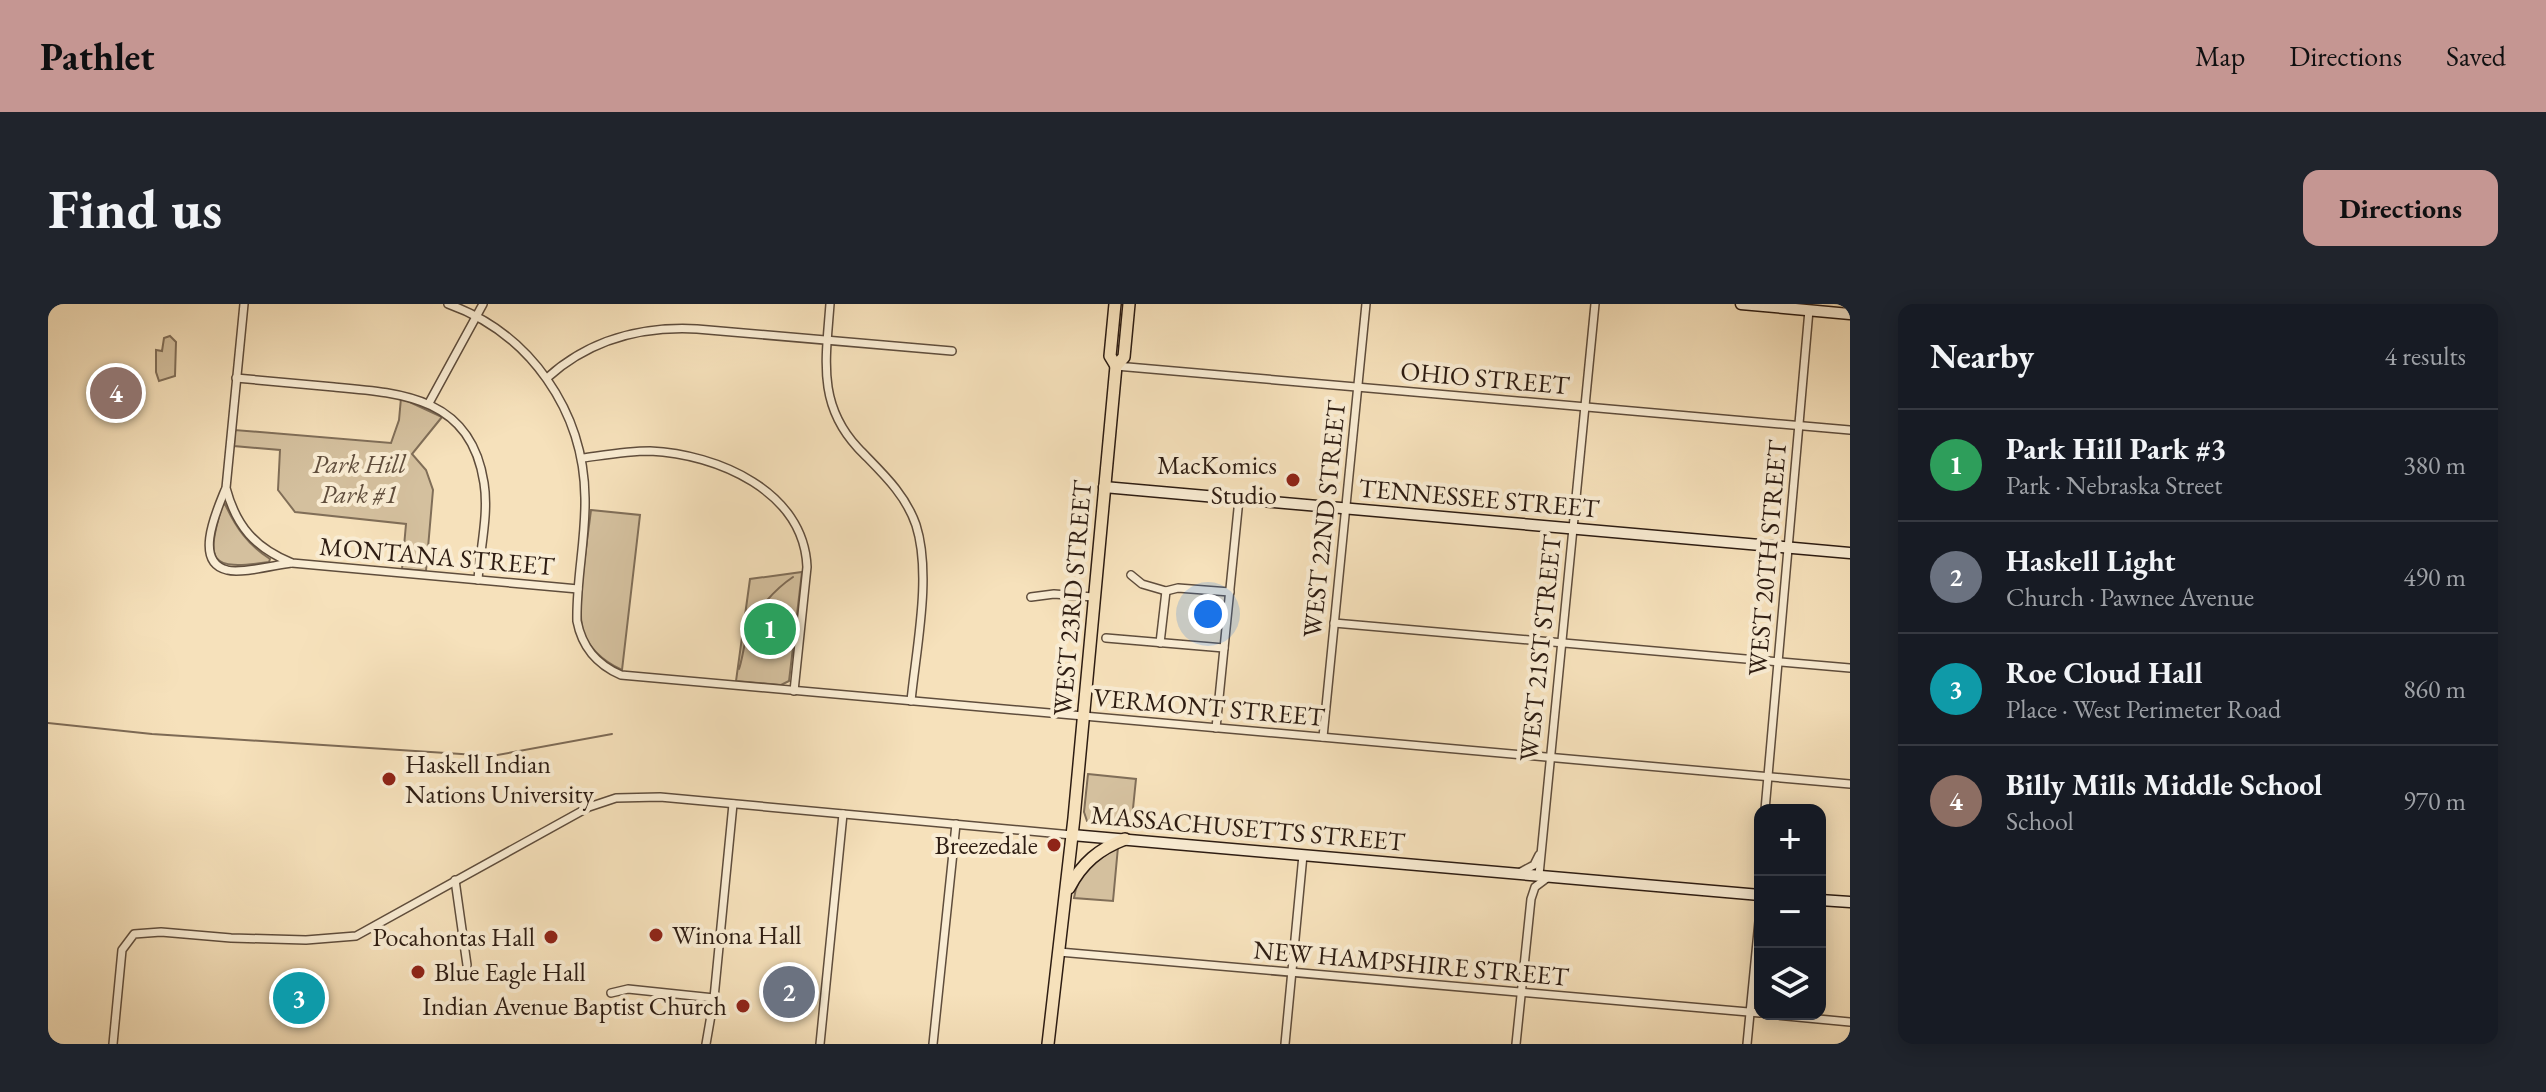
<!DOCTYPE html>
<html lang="en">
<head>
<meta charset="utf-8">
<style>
  :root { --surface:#171b24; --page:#20242c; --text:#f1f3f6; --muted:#9ea1a6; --line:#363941; --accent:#c59692 }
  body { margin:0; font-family:"EB Garamond",serif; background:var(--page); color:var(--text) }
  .controls { position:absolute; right:24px; bottom:24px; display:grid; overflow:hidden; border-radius:16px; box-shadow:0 4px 20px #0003 }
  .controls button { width:72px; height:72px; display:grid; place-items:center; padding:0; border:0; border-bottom:2px solid var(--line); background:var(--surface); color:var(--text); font:40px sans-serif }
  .you { position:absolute; left:1160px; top:310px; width:28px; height:28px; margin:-20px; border:6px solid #fff; border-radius:50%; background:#1a73e8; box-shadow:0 0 0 12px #1a73e833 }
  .badge { display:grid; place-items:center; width:52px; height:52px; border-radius:50%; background:var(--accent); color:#fff; font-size:26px; font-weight:700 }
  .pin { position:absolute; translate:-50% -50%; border:4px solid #fff; box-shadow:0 2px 8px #0006 }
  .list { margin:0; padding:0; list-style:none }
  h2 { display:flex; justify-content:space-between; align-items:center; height:104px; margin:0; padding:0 32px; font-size:34px }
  h2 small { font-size:26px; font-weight:400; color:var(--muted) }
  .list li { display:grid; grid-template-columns:52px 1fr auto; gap:24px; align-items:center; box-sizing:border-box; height:112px; padding:0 32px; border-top:2px solid var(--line) }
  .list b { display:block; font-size:30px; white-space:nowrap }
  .list p { margin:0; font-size:26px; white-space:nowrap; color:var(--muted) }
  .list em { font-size:26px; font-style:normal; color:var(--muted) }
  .icon { flex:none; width:44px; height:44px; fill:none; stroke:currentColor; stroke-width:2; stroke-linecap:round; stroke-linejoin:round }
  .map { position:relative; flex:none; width:1802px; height:740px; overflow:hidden; border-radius:16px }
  header { display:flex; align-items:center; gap:48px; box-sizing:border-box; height:112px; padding:0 40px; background:var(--accent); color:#111 }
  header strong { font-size:38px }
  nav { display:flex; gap:44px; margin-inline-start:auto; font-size:28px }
  .intro { display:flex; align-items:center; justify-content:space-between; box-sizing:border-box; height:192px; padding:0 48px }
  h1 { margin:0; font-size:56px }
  .button { padding:20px 36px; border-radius:16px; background:var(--accent); color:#111; font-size:28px; font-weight:700 }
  main { display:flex; gap:48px; padding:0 48px }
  aside { flex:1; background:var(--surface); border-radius:16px; box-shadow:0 4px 20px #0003 }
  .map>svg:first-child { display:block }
  .green { fill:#d4c09e; stroke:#806e58; stroke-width:2 }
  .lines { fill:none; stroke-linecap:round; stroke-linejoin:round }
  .stream { stroke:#7d6a55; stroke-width:2 }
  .street-casing { stroke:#5f4d3c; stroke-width:10 }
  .secondary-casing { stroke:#2d1c12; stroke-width:13 }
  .primary-casing { stroke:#2d1c12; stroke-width:14 }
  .street { stroke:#f9ecd3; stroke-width:7 }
  .secondary { stroke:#f9ecd3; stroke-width:10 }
  .primary { stroke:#f6e1bb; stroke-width:11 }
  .poi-dot { fill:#8f2418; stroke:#f9ecd3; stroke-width:3 }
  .labels { text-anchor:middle; stroke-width:8; stroke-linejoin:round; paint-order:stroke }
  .street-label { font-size:26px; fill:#2d1c12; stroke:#f9ecd3 }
  .park-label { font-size:26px; font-style:italic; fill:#5f4d3c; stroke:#f9ecd3 }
  .poi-label { font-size:26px; fill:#2d1c12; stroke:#f9ecd3; text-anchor:end }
</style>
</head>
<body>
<header>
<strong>Pathlet</strong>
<nav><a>Map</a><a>Directions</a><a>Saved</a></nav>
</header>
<div class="intro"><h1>Find us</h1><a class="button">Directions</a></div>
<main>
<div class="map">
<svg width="1802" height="740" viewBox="0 0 1802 740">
  <rect width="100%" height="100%" fill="#f6e1bb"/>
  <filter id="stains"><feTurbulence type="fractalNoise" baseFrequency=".0025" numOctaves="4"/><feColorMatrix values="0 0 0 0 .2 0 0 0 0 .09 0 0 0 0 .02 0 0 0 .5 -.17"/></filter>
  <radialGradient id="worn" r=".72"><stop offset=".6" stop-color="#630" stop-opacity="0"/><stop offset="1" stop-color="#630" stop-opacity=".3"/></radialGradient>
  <!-- green -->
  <g class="green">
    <path d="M122,32L128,38L127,72L111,77L108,68V46L114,47L116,34Z"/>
    <path d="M353,94L394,113L364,150L378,166L385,186L378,267L354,265L358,220L247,208L230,186L232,146L186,142L187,126L343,139L351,116Z"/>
    <path d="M177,200C188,224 200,241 222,255L221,258C160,267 158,257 174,202Z"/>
    <path d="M543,206L592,211L574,366C557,358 541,345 535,327C528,303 540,233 543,206Z"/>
    <path d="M754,268L741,377L733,381L688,377L702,275Z"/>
    <path d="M1040,470L1088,475L1083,524L1046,520L1039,517L1036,508Z"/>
    <path d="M1070,543L1065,597L1026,594C1030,566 1048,557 1070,543Z"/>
  </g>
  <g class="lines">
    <!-- stream -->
    <g class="stream">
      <path d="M691,365C695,353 696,339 700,327C707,307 727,285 745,273"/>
      <path d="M0,419L104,430L444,452L564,430"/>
    </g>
    <defs>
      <g id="street">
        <path d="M196,0L178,184C188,222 207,244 244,259L530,285"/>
        <path d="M400,0C482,29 536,107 537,194C538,235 528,276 529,317C534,343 548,360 573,371L1802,480"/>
        <path d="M782,0C778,55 769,100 810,144C833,168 857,189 868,221C884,271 868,345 863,397"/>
        <path d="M1068,62L1802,126"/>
        <path d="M188,74C221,77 254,80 286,83C356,89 423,94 436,179C441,210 432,245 430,276"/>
        <path d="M499,74C541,36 594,22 649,25L904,47"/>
        <path d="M381,99L435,0"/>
        <path d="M535,154C557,151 579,147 602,147C669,150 756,187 759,263L746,387"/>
        <path d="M177,186C169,206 145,258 179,266C193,270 227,261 243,259"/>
        <path d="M1083,271L1094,280L1118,287L1130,284L1182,288"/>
        <path d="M983,293L1006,290L1045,293"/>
        <path d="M1286,319L1802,364"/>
        <path d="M1058,334L1176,344"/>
        <path d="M1112,339L1118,287"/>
        <path d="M1168,424L1191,195"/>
        <path d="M1275,433L1318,0"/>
        <path d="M1717,506L1761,6"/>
        <path d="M1712,562V605"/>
        <path d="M1471,569L1486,561L1491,551"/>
        <path d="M1491,571L1547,0"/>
        <path d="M407,576L419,661"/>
        <path d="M1011,648L1712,709"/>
        <path d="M563,689L580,685L666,694"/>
        <path d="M1718,710L1802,718"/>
        <path d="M65,740L74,646L86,630L113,628L183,634L258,636L308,632L541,503L568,494L612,493L1024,531"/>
        <path d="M658,740L666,694L685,500"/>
        <path d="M772,740L795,510"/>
        <path d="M885,740L908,520"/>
        <path d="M1237,740L1255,551"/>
        <path d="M1468,740L1483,595L1487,583L1499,574"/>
        <path d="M1699,740L1712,607"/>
      </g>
      <g id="secondary">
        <path d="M1693,0L1802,10"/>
        <path d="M1056,183L1802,249"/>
        <path d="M1024,531L1712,591"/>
        <path d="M1772,596L1802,598"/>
      </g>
      <g id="primary">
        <path d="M1067,0L1062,52L1068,62"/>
        <path d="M1021,584C1034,559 1051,545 1077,535"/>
        <path d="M1000,740L1026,514L1068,62L1076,53L1081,0"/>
      </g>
    </defs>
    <!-- street casing -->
    <use href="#street" class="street-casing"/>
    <!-- secondary casing -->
    <use href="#secondary" class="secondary-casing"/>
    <!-- primary casing -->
    <use href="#primary" class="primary-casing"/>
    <!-- street -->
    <use href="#street" class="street"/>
    <!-- secondary -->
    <use href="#secondary" class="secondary"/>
    <!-- primary -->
    <use href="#primary" class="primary"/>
  </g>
  <!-- markers -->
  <g class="poi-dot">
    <circle cx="1245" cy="176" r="8"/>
    <circle cx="341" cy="475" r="8"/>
    <circle cx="1006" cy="541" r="8"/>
    <circle cx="608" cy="631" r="8"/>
    <circle cx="503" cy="633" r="8"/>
    <circle cx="370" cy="668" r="8"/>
    <circle cx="695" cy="702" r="8"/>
  </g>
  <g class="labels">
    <!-- street labels -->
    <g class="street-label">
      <text transform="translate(1437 74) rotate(5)" y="9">OHIO STREET</text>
      <text transform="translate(1431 194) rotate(5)" y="9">TENNESSEE STREET</text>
      <text transform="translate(1276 215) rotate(-84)" y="9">WEST 22ND STREET</text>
      <text transform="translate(389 252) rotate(5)" y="9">MONTANA STREET</text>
      <text transform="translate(1719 254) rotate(-85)" y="9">WEST 20TH STREET</text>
      <text transform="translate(1024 294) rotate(-85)" y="9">WEST 23RD STREET</text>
      <text transform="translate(1492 344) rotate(-84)" y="9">WEST 21ST STREET</text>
      <text transform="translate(1161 403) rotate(5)" y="9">VERMONT STREET</text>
      <text transform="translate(1200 524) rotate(5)" y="9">MASSACHUSETTS STREET</text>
      <text transform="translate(1363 659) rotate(5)" y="9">NEW HAMPSHIRE STREET</text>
    </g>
    <!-- park labels -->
    <g class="park-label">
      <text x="311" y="169">Park Hill<tspan x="311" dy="30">Park #1</tspan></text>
    </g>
    <!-- poi labels -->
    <g class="poi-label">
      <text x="1229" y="170">MacKomics<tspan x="1229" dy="30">Studio</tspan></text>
      <text x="357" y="469" text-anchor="start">Haskell Indian<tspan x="357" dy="30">Nations University</tspan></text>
      <text x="990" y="550">Breezedale</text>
      <text x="624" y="640" text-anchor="start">Winona Hall</text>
      <text x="487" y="642">Pocahontas Hall</text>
      <text x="386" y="677" text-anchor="start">Blue Eagle Hall</text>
      <text x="679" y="711">Indian Avenue Baptist Church</text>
    </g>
  </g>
  <rect width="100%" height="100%" filter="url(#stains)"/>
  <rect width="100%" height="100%" fill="url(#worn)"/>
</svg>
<div class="controls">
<button>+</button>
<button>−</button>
<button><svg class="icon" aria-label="layers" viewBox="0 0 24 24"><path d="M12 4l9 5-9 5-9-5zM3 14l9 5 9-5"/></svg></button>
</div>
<div class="you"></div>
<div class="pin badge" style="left:722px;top:325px;background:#2e9e5b">1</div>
<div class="pin badge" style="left:741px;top:688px;background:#6b7280">2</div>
<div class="pin badge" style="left:251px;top:694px;background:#0f9aa8">3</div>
<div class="pin badge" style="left:68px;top:89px;background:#8d6e63">4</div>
</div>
<aside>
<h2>Nearby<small>4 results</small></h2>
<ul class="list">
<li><span class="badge" style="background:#2e9e5b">1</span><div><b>Park Hill Park #3</b><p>Park · Nebraska Street</p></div><em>380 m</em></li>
<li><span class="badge" style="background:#6b7280">2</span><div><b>Haskell Light</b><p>Church · Pawnee Avenue</p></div><em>490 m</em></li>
<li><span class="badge" style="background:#0f9aa8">3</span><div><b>Roe Cloud Hall</b><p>Place · West Perimeter Road</p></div><em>860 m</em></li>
<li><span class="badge" style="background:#8d6e63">4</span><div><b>Billy Mills Middle School</b><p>School</p></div><em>970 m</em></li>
</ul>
</aside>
</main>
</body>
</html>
